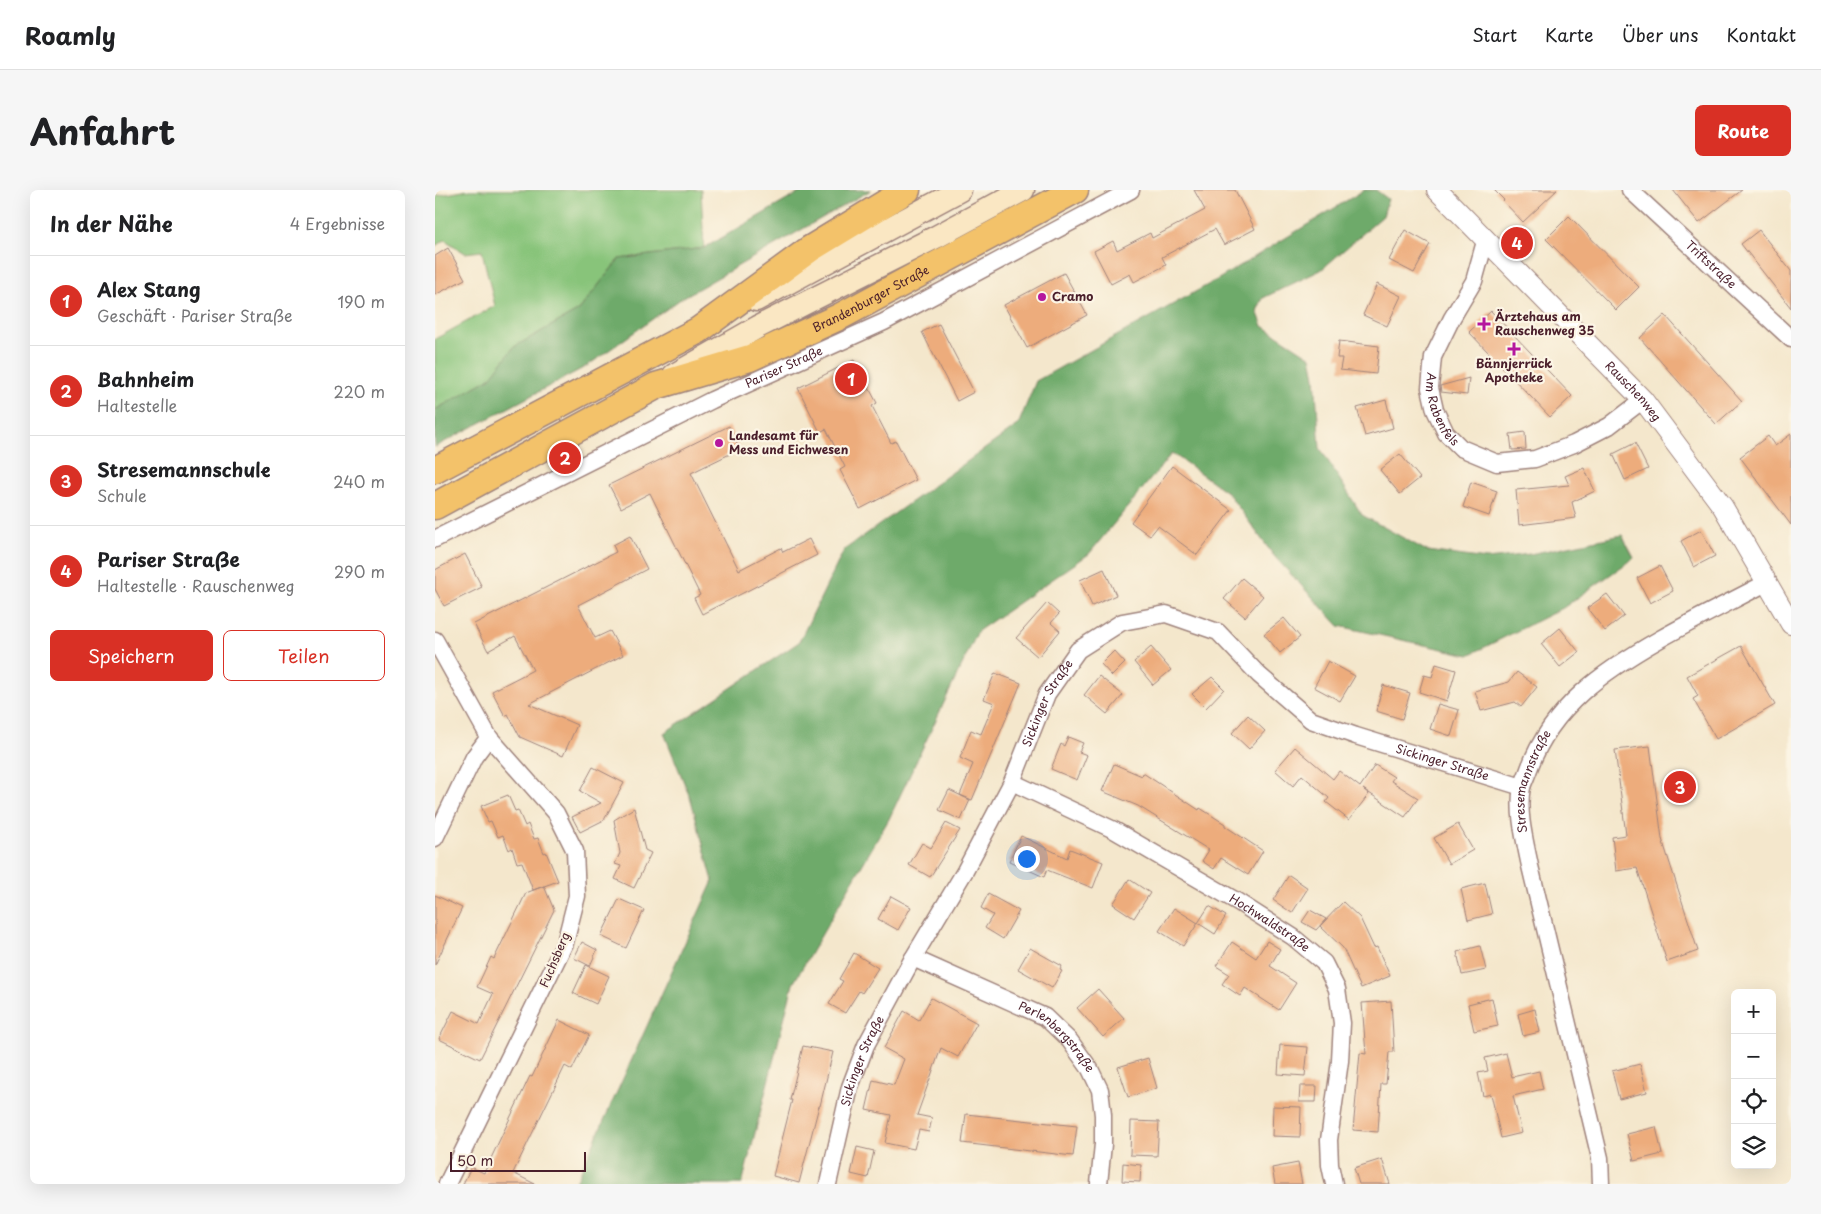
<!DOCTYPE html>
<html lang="de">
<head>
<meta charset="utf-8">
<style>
  :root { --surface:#fff; --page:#f6f6f6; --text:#202124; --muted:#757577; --line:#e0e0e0; --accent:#d93025 }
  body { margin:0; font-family:"Playpen Sans",sans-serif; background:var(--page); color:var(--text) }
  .controls { position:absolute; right:15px; bottom:15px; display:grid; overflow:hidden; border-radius:8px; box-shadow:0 5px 20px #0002 }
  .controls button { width:45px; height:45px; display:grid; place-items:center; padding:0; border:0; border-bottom:1px solid var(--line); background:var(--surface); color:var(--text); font:25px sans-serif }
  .scale { position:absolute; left:15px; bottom:12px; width:136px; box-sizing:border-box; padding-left:5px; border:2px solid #4a1f2b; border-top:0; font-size:14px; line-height:18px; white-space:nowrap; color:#4a1f2b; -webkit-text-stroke:4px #fcf5e5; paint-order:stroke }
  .you { position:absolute; left:591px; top:668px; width:18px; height:18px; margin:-12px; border:4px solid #fff; border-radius:50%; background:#1a73e8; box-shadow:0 0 0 8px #1a73e833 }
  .badge { display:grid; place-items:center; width:32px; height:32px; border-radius:50%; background:var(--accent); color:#fff; font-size:16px; font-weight:700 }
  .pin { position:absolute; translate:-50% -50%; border:2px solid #fff; box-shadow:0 1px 5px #0006 }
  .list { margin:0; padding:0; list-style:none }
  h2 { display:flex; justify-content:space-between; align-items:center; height:65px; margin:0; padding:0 20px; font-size:21px }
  h2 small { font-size:16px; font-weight:400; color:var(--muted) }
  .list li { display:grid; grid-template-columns:32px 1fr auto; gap:15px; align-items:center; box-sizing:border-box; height:90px; padding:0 20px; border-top:1px solid var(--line) }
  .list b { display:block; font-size:19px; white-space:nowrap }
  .list p { margin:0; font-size:16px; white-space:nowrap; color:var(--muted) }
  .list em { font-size:16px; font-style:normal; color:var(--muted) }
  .actions { display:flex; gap:10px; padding:15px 20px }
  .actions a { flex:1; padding:11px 0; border:1px solid var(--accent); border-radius:8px; text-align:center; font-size:18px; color:var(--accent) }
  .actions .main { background:var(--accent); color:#fff }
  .icon { flex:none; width:28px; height:28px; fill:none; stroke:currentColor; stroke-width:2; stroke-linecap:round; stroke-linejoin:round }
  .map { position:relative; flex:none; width:1356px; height:994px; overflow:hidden; border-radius:8px }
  header { display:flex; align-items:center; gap:30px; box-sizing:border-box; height:70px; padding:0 25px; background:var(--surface); border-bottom:1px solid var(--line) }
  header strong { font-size:24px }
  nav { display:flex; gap:28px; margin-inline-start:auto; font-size:18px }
  .intro { display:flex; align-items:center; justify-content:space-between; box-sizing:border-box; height:120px; padding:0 30px }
  h1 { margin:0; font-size:35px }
  .button { padding:12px 22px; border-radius:8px; background:var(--accent); color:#fff; font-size:18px; font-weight:700 }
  main { display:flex; gap:30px; padding:0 30px }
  aside { flex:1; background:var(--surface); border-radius:8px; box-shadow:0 5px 20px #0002 }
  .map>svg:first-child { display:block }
  .green { fill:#88c47a; stroke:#697252 }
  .forest { fill:#6eaa6a; stroke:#5c644a }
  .building { fill:#edac7b }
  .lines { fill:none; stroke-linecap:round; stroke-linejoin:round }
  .minor-casing { stroke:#9f837c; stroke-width:19 }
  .tertiary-casing { stroke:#9f837c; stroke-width:22 }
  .secondary-casing { stroke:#9f837c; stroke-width:25 }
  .primary-casing { stroke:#9f837c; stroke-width:29 }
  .minor { stroke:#fff; stroke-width:16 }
  .tertiary { stroke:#fff; stroke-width:20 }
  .secondary { stroke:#fae7c3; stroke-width:22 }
  .primary { stroke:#f3c26a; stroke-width:26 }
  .poi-dot { fill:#b5179e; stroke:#fcf5e5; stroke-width:2 }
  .labels { text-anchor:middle; stroke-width:4.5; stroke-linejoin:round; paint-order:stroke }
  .street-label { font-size:12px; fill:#4a1f2b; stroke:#fcf5e5 }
  .poi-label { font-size:12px; font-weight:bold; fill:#4a1f2b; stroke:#fcf5e5; text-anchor:start }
</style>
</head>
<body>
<header>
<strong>Roamly</strong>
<nav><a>Start</a><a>Karte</a><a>Über uns</a><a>Kontakt</a></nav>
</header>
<div class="intro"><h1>Anfahrt</h1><a class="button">Route</a></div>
<main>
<aside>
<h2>In der Nähe<small>4 Ergebnisse</small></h2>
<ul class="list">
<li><span class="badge">1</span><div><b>Alex Stang</b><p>Geschäft · Pariser Straße</p></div><em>190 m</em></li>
<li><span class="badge">2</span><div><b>Bahnheim</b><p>Haltestelle</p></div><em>220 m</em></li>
<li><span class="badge">3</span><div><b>Stresemannschule</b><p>Schule</p></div><em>240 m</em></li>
<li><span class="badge">4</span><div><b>Pariser Straße</b><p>Haltestelle · Rauschenweg</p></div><em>290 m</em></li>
</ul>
<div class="actions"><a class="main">Speichern</a><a>Teilen</a></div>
</aside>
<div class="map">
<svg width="1356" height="994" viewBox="0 0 1356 994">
  <rect width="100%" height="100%" fill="#fcf5e5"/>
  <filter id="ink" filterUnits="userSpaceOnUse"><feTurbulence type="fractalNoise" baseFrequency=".02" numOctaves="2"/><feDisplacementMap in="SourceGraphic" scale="10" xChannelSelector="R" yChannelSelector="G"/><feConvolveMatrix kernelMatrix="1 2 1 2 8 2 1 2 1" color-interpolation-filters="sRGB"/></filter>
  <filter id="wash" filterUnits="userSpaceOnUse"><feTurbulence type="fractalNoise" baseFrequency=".0096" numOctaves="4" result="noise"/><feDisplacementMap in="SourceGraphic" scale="20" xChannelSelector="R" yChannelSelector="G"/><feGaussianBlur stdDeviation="1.12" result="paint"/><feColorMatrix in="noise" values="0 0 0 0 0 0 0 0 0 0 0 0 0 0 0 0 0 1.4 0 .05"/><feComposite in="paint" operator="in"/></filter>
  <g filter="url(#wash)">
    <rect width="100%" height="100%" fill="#f4e7cc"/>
    <!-- green -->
    <path class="green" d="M34,0H266L269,58L184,69L144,120L79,157L54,189L0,220V149L60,116L47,61L30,63L10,50L0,56V6Z"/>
    <!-- forest -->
    <g class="forest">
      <path d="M369,0H436L247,108L152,176L0,257V220L54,189L79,157L144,120L184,69L269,58Z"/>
      <path d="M929,0H941L953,9L948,26L886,80L828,108L822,121L828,136L876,167L880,187L885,258L927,325L992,361L1052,369L1095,364L1187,345L1199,368L1128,418L1034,465L904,436L839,366L793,303L737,263L654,364L543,441L454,629L358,794L307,994H140L278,691L256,610L229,543L364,452L409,360L583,235L601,191L785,88Z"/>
    </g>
    <g id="blocks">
      <!-- building -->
      <g class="building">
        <path d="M759,0H800L820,39L789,55L780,39L727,67L731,75L699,92L695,84L676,94L659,61L678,51L682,60L715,43L717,48L770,20Z"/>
        <path d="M1059,0H1122L1088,32L1068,11L1069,10Z"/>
        <path d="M1238,0H1307L1264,33Z"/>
        <path d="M1134,26L1204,97L1181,120L1111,49Z"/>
        <path d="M970,40L995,54L979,83L954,70Z"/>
        <path d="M1324,40L1356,81V118L1306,54Z"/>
        <path d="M13,58L30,89L0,105V66Z"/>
        <path d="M629,83L652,125L592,158L569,115Z"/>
        <path d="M942,94L966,106L952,136L928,125Z"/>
        <path d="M1056,121L1137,206L1115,227L1034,142Z"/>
        <path d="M1230,125L1307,211L1281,234L1205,148Z"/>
        <path d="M504,134L539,202L522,211L487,142Z"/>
        <path d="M904,151L944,156L941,184L905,180L907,168H902Z"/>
        <path d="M419,170L442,213L437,216L456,253L461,251L481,290L425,319L405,280L410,277L391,239L385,242L363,198Z"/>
        <path d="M1034,188L1032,205L1006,202L1005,196Z"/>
        <path d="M951,210L958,238L930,246L922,218Z"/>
        <path d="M294,236L305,259L256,283L304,380L346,358L348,362L374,349L382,365L267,424L259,408L265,405L215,303L186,318L174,295Z"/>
        <path d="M1090,242L1091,259L1077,260L1075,244Z"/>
        <path d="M1356,244V335L1305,267L1333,246L1340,256Z"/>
        <path d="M1200,253L1213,279L1190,290L1178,264Z"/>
        <path d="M965,264L985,288L965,304L945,280Z"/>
        <path d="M737,276L796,320L762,365L723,336L715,346L696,332Z"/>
        <path d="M1149,278L1160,301L1137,312L1141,328L1084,335L1081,300L1134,295L1130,286Z"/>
        <path d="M1036,292L1062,301L1054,326L1028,317Z"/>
        <path d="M1266,340L1280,366L1259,377L1246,351Z"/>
        <path d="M195,346L212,379L143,415L160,448L175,441L188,465L94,514L142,535L128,566L85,547L73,524L70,526L57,501L98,480L80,446L53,461L39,434L181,362L178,355Z"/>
        <path d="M30,364L47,397L9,416L0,399V380Z"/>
        <path d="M1225,376L1238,401L1215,413L1202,388Z"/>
        <path d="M669,379L681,405L657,416L645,390Z"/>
        <path d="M807,388L828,406L810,427L789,409Z"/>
        <path d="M1172,404L1189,426L1170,441L1152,418Z"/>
        <path d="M612,413L624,424L616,433L625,441L603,467L581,448Z"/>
        <path d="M849,428L865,447L845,463L829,444Z"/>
        <path d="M1125,438L1144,462L1125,477L1106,454Z"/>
        <path d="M1306,456L1340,515L1281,549L1258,509L1263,506L1252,486Z"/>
        <path d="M716,457L736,480L718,495L699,472Z"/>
        <path d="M679,461L690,473L677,486L666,474Z"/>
        <path d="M893,471L920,486L905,511L879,497Z"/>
        <path d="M1001,474L1021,480L1012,511L984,502L989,485L997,487Z"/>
        <path d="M1082,482L1102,497L1086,517L1080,512L1046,521L1040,501L1074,492Z"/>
        <path d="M560,483L586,493L537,610L525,605L538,574L525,568L536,540L546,544L559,513L549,509Z"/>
        <path d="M664,486L688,505L672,524L649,505Z"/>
        <path d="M777,487L789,499L771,518L757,504Z"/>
        <path d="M948,495L975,503L967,529L941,521Z"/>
        <path d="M1003,514L1024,520L1016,546L995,539Z"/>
        <path d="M813,525L830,541L814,559L797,543Z"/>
        <path d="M633,547L648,553L644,562L652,565L642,590L616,579L626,554L629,556Z"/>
        <path d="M1215,556L1227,649L1263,761L1232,772L1202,678L1181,681L1177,647L1191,645L1180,560Z"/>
        <path d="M860,557L898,589L904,581L925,597L940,575L959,587L956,591L983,608L970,627L928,599L934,604L914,630L891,612L894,608L867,585L858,596L840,580Z"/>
        <path d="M679,574L707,586L708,583L764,620L765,618L790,634V636L828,661L813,685L786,668L779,679L767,671L774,660L703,616L667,601Z"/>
        <path d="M158,577L189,593L169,630L145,642L137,627L166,613L145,601Z"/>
        <path d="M514,600L535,610L526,630L504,620Z"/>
        <path d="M73,605L80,621L83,620L90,636L93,634L99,649L103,648L109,663L111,662L123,691L98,700L87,672L82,673L77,658L74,660L68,645L63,647L56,631L53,632L46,616Z"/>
        <path d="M199,618L210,660L216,663L199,698L180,689L186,676L180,674L185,663L179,630Z"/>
        <path d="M511,633L525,640L495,687L474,675L487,653L496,658Z"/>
        <path d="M1023,634L1038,660L1014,674L999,648Z"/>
        <path d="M586,646L632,668L635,659L668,672L658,698L612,680L609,687L574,671Z"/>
        <path d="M854,685L873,698L857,723L838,710Z"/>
        <path d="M694,689L715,703L699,728L678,714Z"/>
        <path d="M1050,693L1057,724L1033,730L1026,699Z"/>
        <path d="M109,696L119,720L45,869L4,849L18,821L44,834L58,804L42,797L56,767L59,769L91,703Z"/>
        <path d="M553,704L584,721L568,749L550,738L558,725L546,718Z"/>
        <path d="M0,705L27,718L0,775Z"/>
        <path d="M456,706L476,717L463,740L443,729Z"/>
        <path d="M184,709L209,720L191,758L166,746Z"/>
        <path d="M908,712L925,728L939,758L942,757L955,786L926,798L908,758L885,736Z"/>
        <path d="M774,716L791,726L780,744L763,733Z"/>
        <path d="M739,718L763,733L748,756L724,741Z"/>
        <path d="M875,720L891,729L881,740L867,732Z"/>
        <path d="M832,751L845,759L835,776L861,793L844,820L810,798L805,806L787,794L794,784L781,776L797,752L821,768Z"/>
        <path d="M147,752L162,760L155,776L139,768Z"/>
        <path d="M1045,756L1051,780L1027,785L1022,762Z"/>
        <path d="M595,758L627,776L625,780L627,781L617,798L583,779Z"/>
        <path d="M419,763L443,778L427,803L424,801L410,823L394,814L408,791L404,789Z"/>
        <path d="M151,775L174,786L161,814L138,803Z"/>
        <path d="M663,799L689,828L668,847L642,818Z"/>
        <path d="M496,808L542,833L523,867L506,858L482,925L497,928L494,942L484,940L479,959L450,953L456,925L431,920L438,890L459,895L469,869L449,858L469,821L484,830Z"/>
        <path d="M1057,808L1063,836L1039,841L1033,814Z"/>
        <path d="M956,811L959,862H954L951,894H946L943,942L918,940L925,863L931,864L927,813Z"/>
        <path d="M1100,819L1105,842L1088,846L1083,824Z"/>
        <path d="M124,830L154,845L137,880L130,876L78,983L100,994H28L36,977L49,983L95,886L97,887Z"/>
        <path d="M845,855L873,857L870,886L843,884Z"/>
        <path d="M368,856L398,862L385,916H384L364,993L338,986L357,910H355Z"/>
        <path d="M1071,863L1077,887L1104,881L1108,899L1078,906L1087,943L1066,948L1056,904L1048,906L1043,883L1053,881L1050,868Z"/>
        <path d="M713,868L722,898L693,907L683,877Z"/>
        <path d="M1205,874L1212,902L1184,909L1177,881Z"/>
        <path d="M865,896H882L881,912H864Z"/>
        <path d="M838,916L866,917L865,947L837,946Z"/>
        <path d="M531,924L642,936L638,966L527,953Z"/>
        <path d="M696,931L724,932L722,966L695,965Z"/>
        <path d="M1221,937L1227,964L1199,971L1192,944Z"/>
        <path d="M422,957L439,961L433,988L416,984Z"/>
        <path d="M947,969L955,994H924L919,978Z"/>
        <path d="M688,973L706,975L705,992L687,991Z"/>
        <path d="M863,973L867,994H840L837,978Z"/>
      </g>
    </g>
  </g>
  <g filter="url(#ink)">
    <use href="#blocks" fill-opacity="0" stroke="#9f837c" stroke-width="1"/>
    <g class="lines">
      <defs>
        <g id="minor">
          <path id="s1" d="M1195,0L1356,149"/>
          <path id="s2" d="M1051,48L1039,91L1017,128L998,167L995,198L1000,220L1011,243L1026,258L1062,273L1100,269L1139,254L1174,236L1208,210"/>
          <path id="s3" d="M0,349L277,210L449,132L696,0"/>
          <path d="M0,450L54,547L121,623L140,661L142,706L130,753L12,994"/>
          <path id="s4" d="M577,592L679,640L803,712L858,747L889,773L902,799L907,833L905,871L894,950L895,975L899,994"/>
          <path d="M0,648L39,567L54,547"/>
          <path id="s5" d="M478,768L610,827L635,851L655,879L665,900L668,925V954L664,994"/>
          <path id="s6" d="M393,994L415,897L431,855L478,768L530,681L577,592L612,504L643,460L687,432L731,424L783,442L824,485L876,530L921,546L1087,597"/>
          <path id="s7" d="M1166,994L1165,968L1095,676C1090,651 1082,622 1087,597C1089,591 1092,585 1094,579C1117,516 1169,481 1225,449C1260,429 1297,411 1333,392"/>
        </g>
        <g id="tertiary">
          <path id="s8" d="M1002,0L1208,210L1288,317L1356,434"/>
        </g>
        <g id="secondary">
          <path d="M321,110L525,0"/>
          <path d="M239,185L323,137L501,47L588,0"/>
        </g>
        <g id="primary">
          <path d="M0,280L264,140L375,59L472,0"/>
          <path id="s9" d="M0,316L221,196L315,168L406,126L640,0"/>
        </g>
      </defs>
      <!-- minor casing -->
      <use href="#minor" class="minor-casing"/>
      <!-- tertiary casing -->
      <use href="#tertiary" class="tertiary-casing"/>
      <!-- secondary casing -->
      <use href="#secondary" class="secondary-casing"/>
      <!-- primary casing -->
      <use href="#primary" class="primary-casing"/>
      <!-- minor -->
      <use href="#minor" class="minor"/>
      <!-- tertiary -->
      <use href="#tertiary" class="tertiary"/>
      <!-- secondary -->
      <use href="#secondary" class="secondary"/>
      <!-- primary -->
      <use href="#primary" class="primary"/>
    </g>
  </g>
  <!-- markers -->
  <g class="poi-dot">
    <circle cx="607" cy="107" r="5"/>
    <path d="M1046.5 126.5h5v5h5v5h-5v5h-5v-5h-5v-5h5z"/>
    <path d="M1076.5 151.5h5v5h5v5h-5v5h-5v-5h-5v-5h5z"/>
    <circle cx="284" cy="253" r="5"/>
  </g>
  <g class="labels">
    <!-- street labels -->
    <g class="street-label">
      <text dy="4" stroke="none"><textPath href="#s1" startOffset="110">Triftstraße</textPath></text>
      <text dy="4" stroke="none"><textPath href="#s9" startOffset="484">Brandenburger Straße</textPath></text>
      <text dy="4" stroke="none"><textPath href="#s3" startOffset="389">Pariser Straße</textPath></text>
      <text dy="4" stroke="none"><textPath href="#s8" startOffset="281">Rauschenweg</textPath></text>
      <text dy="4" stroke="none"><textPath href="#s2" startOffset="186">Am Rabenfels</textPath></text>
      <text dy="4" stroke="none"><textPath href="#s6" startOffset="532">Sickinger Straße</textPath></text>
      <text dy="4" stroke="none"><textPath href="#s6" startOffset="1012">Sickinger Straße</textPath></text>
      <text dy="4" stroke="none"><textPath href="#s7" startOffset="414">Stresemannstraße</textPath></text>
      <text dy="4" stroke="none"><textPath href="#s4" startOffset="294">Hochwaldstraße</textPath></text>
      <text transform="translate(120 770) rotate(-67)" y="4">Fuchsberg</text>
      <text dy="4" stroke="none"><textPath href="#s5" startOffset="166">Perlenbergstraße</textPath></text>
      <text dy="4" stroke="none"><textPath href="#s6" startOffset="128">Sickinger Straße</textPath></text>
    </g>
    <!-- poi labels -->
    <g class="poi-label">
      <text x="617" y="111">Cramo</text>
      <text x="1060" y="131">Ärztehaus am<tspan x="1060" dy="14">Rauschenweg 35</tspan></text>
      <text x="1079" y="178" text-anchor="middle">Bännjerrück<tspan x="1079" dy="14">Apotheke</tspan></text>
      <text x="294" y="250">Landesamt für<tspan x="294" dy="14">Mess und Eichwesen</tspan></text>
    </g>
  </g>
</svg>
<div class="controls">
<button>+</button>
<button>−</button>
<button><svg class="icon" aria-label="locate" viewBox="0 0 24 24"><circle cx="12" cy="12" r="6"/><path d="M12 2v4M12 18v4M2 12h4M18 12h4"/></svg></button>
<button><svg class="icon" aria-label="layers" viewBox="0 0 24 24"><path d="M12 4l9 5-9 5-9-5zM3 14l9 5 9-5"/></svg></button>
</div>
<div class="scale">50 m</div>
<div class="you"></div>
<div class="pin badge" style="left:416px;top:189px">1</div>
<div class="pin badge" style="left:130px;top:268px">2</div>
<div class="pin badge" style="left:1245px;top:597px">3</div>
<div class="pin badge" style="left:1082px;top:53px">4</div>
</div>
</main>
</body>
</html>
